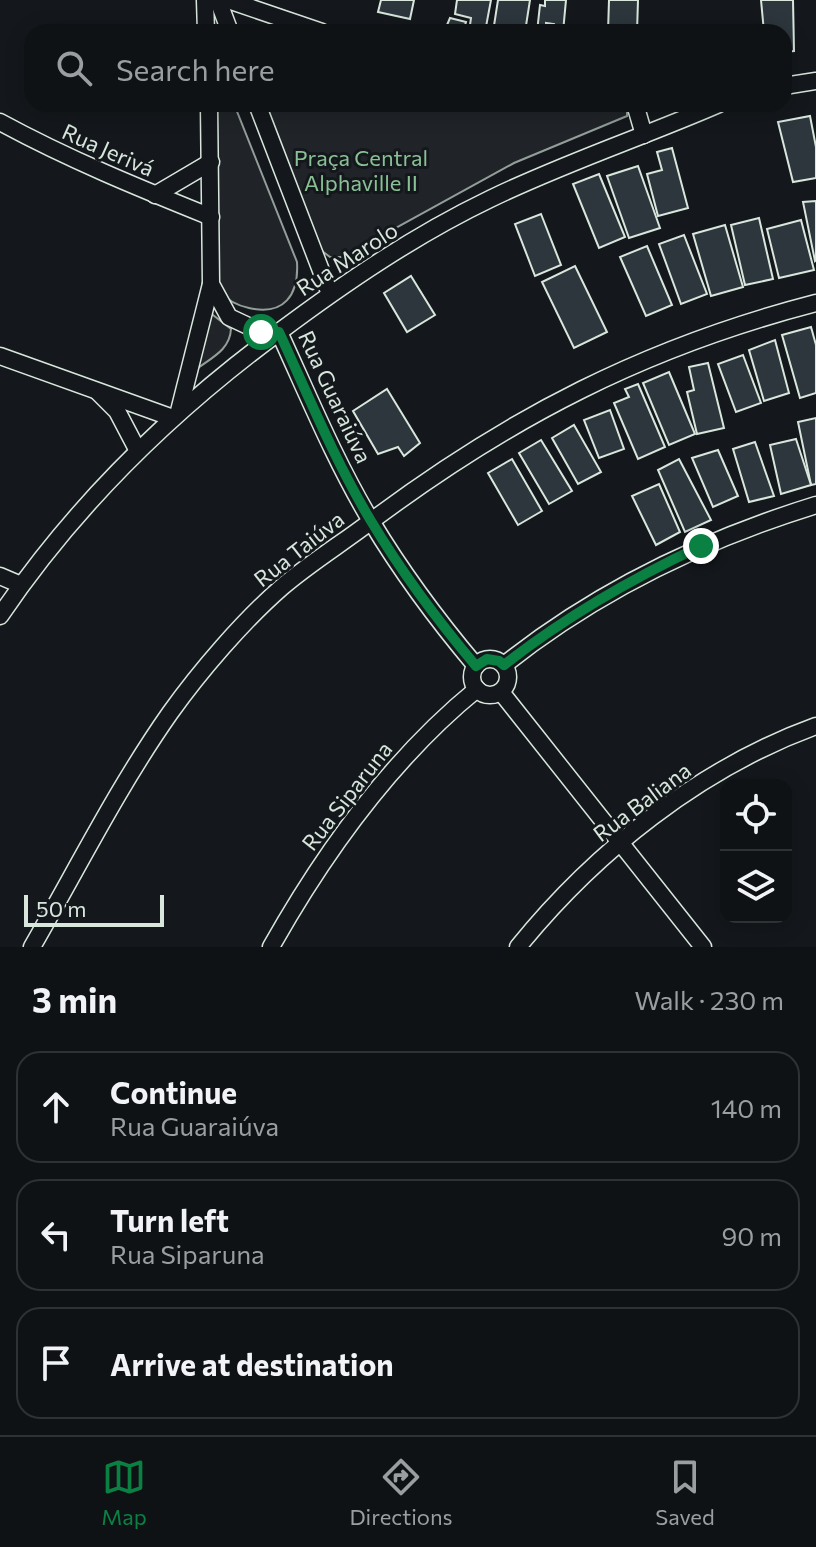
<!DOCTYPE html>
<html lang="en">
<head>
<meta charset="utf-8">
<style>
  :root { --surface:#0f1215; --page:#1d2022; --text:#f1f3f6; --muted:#9b9ea0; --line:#2f3234; --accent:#0b8043 }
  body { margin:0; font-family:Commissioner,sans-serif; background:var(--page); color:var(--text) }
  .controls { position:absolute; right:24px; bottom:24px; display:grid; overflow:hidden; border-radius:16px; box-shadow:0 4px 20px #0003 }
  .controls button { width:72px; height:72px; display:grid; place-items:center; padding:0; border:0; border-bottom:2px solid var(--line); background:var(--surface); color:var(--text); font:40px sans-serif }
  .scale { position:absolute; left:24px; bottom:20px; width:140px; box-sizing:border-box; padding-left:8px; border:4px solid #d8e6dc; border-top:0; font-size:22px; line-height:28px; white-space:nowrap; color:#d8e6dc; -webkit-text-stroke:6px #14181c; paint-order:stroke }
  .stop { position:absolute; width:24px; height:24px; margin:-18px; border:6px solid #0b8043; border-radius:50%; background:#fff }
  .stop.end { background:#0b8043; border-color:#fff; box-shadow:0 2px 8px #0008 }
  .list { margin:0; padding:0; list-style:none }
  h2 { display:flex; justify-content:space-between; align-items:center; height:104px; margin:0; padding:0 32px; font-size:34px }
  h2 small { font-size:26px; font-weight:400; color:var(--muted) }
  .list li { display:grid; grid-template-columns:52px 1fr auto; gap:24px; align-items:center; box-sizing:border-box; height:112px; margin:0 16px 16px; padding:0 16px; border:2px solid var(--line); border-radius:24px }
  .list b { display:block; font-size:30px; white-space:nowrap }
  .list p { margin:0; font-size:26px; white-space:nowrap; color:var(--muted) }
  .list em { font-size:26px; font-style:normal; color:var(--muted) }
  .icon { flex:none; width:44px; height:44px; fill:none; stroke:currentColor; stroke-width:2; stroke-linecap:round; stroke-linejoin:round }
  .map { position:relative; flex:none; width:816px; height:947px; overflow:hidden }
  .search { position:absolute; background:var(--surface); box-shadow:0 4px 20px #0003; left:24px; right:24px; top:24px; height:88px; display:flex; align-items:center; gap:20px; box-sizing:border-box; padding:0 28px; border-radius:24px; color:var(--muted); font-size:30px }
  .sheet { height:488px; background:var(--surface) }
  nav { display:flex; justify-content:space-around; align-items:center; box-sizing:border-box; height:112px; border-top:2px solid var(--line); background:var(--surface); font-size:22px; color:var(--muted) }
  nav a { display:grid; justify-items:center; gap:4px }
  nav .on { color:var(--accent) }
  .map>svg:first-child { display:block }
  .green { fill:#202428; stroke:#939e99; stroke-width:2 }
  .building { fill:#2c363c; stroke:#d8e6dc; stroke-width:2 }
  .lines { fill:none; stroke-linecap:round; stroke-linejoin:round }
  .minor-casing { stroke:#d8e6dc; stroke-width:19 }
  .minor { stroke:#14181c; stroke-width:16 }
  .route { stroke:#0b8043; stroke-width:10 }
  .labels { text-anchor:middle; stroke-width:6; stroke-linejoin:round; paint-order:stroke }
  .street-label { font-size:22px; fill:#d8e6dc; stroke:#14181c }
  .park-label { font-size:22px; fill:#8ac095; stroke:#14181c }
</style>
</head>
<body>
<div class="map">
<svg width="816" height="947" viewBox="0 0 816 947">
  <rect width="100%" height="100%" fill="#14181c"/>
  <!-- green -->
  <g class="green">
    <path d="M215,104H234L297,262C299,295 284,316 249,308C240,306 228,301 222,293C219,288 218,280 217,274Z"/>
    <path d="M263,104H627V116L514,163L343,257H330L318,248Z"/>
    <path d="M213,315L231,329C230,349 213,357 198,368L195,367L208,316Z"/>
  </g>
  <!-- building -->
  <g class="building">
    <path d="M381,0H414L410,19L378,12Z"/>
    <path d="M457,0H491L485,32H469L471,18L455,14Z"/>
    <path d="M498,0H530L525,32H493Z"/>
    <path d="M545,0H566L563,32H553L554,24L546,23V32H537L540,5L545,6Z"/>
    <path d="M609,0H638L637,32H608Z"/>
    <path d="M761,0H793L794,51L784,52V32H764Z"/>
    <path d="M450,18L466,22L463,32H440L442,26L447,25Z"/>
    <path d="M810,116L816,147V178L793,182L778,122Z"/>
    <path d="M672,148L688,208L658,216L647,174L662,170L657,152Z"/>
    <path d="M638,166L660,228L629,238L607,176Z"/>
    <path d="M599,174L625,237L599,248L573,184Z"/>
    <path d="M816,201V260L815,261L803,202Z"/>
    <path d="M541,214L561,265L535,276L515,224Z"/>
    <path d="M759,218L773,279L745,285L731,225Z"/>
    <path d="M801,220L814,270L779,278L767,229Z"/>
    <path d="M725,225L743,287L711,296L693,234Z"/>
    <path d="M684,235L707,294L681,304L659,244Z"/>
    <path d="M647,246L672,305L646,316L620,257Z"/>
    <path d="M575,266L607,332L574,348L542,282Z"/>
    <path d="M411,276L435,315L407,332L384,293Z"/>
    <path d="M811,327L816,345V393L800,398L782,335Z"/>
    <path d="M775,340L789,393L764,401L749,350Z"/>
    <path d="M743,355L761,403L736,412L718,364Z"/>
    <path d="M708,363L724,428L697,434L687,392L694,390L689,367Z"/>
    <path d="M669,372L695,434L669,445L643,383Z"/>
    <path d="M638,384L665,447L638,459L614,403L629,397L625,389Z"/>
    <path d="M387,389L420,443L404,456L398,447L378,454L353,411Z"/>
    <path d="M610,410L624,449L599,458L584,420Z"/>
    <path d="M816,418V484L811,485L798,422Z"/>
    <path d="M574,425L601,472L578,484L552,438Z"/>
    <path d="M796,439L811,485L781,494L770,445Z"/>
    <path d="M541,440L572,491L549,504L519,453Z"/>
    <path d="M755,442L774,496L749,502L733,449Z"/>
    <path d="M718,450L738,496L713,507L692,458Z"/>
    <path d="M512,459L542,511L518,525L488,473Z"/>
    <path d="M679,459L711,520L685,532L658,470Z"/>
    <path d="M659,484L680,532L656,545L632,496Z"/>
  </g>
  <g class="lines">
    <defs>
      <g id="minor">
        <path d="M205,0L206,32"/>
        <path d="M218,0L230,32"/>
        <path d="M228,0L322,32"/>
        <path d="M784,86L816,81"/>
        <path d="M209,104L211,284L229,317L261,332H279C308,395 335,461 371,521C401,571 438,621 476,666"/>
        <path d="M257,104L330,294"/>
        <path d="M635,104L644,135"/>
        <path d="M0,122C68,159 139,188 211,217"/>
        <path d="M155,195L211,162"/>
        <path d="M0,356L173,418"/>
        <path d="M98,392L117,411L138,451"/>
        <path d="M179,411L211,284"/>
        <path d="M0,576L21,585"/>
        <path d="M0,616C75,505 172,411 279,332C346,282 415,235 490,199C564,163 643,137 719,104"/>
        <circle cx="490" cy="677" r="18"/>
        <path d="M504,665C597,591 703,540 816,505"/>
        <path d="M501,692L703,947"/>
        <path d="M32,947C77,869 118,787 170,713C200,671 243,621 282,587C310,563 341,544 370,522C510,417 646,347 816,303"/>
        <path d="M271,947C325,851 391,759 477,689"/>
        <path d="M518,947C595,852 700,768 816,726"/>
      </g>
    </defs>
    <!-- minor casing -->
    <use href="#minor" class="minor-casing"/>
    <!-- minor -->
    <use href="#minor" class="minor"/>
  </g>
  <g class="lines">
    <!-- route -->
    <path class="route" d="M261,332H279C308,395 335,461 371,521C401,571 438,621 476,666L487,659L499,661L504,665C565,617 631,579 701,546"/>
  </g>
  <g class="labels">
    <!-- street labels -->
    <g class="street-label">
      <text transform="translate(108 150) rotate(24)" y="8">Rua Jerivá</text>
      <text transform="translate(347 259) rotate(-33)" y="8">Rua Marolo</text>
      <text transform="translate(335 397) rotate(65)" y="8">Rua Guaraiúva</text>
      <text transform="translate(299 549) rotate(-38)" y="8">Rua Taiúva</text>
      <text transform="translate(347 796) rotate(-52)" y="8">Rua Siparuna</text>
      <text transform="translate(642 802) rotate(-37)" y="8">Rua Baliana</text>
    </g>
    <!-- park labels -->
    <g class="park-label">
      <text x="361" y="166">Praça Central<tspan x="361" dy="25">Alphaville II</tspan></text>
    </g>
  </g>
</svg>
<div class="controls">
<button><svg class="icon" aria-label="locate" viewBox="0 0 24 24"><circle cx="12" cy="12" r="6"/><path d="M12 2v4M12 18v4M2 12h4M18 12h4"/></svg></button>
<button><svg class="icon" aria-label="layers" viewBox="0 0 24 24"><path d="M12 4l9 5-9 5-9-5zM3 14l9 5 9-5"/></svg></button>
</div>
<div class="scale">50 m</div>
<div class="stop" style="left:261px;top:332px"></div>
<div class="stop end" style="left:701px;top:546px"></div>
<div class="search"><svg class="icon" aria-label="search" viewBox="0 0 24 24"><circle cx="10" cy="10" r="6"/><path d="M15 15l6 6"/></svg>Search here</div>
</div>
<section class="sheet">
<h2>3 min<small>Walk · 230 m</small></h2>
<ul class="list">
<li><svg class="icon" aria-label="ahead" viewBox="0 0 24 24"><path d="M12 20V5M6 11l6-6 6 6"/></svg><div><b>Continue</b><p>Rua Guaraiúva</p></div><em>140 m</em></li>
<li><svg class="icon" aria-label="left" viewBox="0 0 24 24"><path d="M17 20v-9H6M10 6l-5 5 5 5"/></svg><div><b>Turn left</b><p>Rua Siparuna</p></div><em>90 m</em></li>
<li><svg class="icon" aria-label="arrive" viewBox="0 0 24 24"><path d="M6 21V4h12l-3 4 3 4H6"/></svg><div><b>Arrive at destination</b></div></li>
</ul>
</section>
<nav>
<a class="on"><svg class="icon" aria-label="map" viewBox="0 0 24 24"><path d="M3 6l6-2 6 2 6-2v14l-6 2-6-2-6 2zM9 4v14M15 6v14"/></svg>Map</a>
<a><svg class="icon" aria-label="directions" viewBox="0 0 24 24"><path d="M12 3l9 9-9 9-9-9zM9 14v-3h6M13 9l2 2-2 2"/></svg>Directions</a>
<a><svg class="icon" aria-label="saved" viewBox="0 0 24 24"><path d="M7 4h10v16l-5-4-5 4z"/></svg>Saved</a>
</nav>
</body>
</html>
